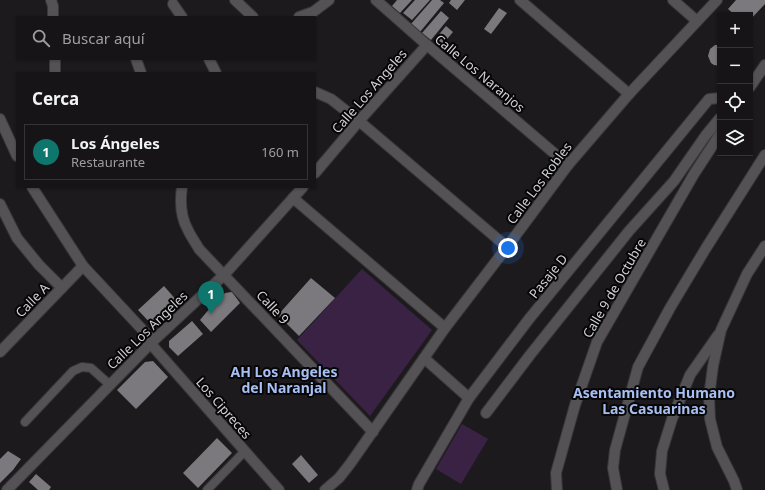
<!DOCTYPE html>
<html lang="es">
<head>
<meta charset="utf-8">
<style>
  :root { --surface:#161416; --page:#232123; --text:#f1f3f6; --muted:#9e9ea1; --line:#353335; --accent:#0f766e }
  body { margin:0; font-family:"Noto Sans",sans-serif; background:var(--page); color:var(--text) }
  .controls { position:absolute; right:12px; top:12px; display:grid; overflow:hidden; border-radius:0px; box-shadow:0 1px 3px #0004 }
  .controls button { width:36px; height:36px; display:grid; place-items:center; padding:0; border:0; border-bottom:1px solid var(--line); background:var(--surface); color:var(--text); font:20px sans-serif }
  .you { position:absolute; left:508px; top:248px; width:14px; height:14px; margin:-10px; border:3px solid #fff; border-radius:50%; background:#1a73e8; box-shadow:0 0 0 6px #1a73e833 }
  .badge { display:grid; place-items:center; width:26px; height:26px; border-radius:50%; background:var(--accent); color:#fff; font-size:13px; font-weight:700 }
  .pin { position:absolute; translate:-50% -33px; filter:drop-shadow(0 1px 2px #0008) }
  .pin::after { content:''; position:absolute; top:21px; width:14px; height:12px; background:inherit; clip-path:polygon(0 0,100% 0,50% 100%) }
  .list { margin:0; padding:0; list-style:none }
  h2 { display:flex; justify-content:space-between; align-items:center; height:52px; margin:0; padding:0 16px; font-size:17px }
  h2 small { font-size:13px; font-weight:400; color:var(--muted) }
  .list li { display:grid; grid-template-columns:26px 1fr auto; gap:12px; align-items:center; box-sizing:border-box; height:56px; margin:0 8px 8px; padding:0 8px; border:1px solid var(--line); border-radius:0px }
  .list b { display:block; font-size:15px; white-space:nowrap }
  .list p { margin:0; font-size:13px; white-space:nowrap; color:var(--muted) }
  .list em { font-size:13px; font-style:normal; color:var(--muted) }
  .icon { flex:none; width:22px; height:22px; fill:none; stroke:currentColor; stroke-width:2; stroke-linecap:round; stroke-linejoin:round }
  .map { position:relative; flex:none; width:765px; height:490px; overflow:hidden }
  .search { position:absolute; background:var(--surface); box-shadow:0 1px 3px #0004; left:16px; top:16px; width:300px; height:44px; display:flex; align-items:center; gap:10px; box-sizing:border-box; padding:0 14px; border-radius:0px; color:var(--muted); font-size:15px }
  .panel { position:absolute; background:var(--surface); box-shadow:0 1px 3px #0004; left:16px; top:72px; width:300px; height:116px; border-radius:0px }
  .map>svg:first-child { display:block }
  .green { fill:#3a2244 }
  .building { fill:#7c797e }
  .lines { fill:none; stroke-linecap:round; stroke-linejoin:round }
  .lane-casing { stroke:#383739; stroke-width:10 }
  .street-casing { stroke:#383739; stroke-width:12 }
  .lane { stroke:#555256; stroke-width:8 }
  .street { stroke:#555256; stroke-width:10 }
  .labels { text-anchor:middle; stroke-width:4; stroke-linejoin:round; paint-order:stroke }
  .street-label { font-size:13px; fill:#d2d1d3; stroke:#070607 }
  .neighbourhood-label { font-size:14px; font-weight:bold; fill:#a8bff4; stroke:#070607 }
</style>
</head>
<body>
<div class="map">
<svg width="765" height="490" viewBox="0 0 765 490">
  <rect width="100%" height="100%" fill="#1d1a1e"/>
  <!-- green -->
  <g class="green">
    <path d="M362,269L432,330L370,416L297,340Z"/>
    <path d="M462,424L488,439L461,484L436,469Z"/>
  </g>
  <!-- building -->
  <g class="building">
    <path d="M397,0H412L400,13L392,6Z"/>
    <path d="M415,0H430L412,20L403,13Z"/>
    <path d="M432,0H440L444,3L420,32L411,24Z"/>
    <path d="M451,0H465L457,10L449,3Z"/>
    <path d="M736,0H765V4L750,20V15H735L728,9Z"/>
    <path d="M499,8L507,13L491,34L484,29Z"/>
    <path d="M441,11L449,18L431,40L422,33Z"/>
    <path d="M446,26L453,32L443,44L436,38Z"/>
    <path d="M715,45H720V66L714,65L711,63L708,56L710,49Z"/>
    <path d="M311,278L335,298L299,336L278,315Z"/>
    <path d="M164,286L178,302L152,325L138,310Z"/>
    <path d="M232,292L240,303L211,332L200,320L210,308L225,293Z"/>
    <path d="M192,321L203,334L178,356L169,347V341Z"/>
    <path d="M153,361L168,377L136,409L117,390L145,362Z"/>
    <path d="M217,438L232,453L198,488L183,473Z"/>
    <path d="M8,451L21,459L13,470L0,483V459Z"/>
    <path d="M301,455L318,475L309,483L292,464Z"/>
    <path d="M36,474L51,487L49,490H38L29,482Z"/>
  </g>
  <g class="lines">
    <defs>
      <g id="lane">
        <path d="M25,422L73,371L82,367L91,368L110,385"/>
        <path d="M207,490L244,452"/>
      </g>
      <g id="street">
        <path d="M51,0L53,6V17"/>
        <path d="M235,0L253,17"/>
        <path d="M376,0L427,45L568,165"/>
        <path d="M520,0L629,94"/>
        <path d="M673,0L697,21"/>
        <path d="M173,4L182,17"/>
        <path d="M299,17L313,12L329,0"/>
        <path d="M55,59V73"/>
        <path d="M136,59L141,73"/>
        <path d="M209,59L216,73"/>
        <path d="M750,87L765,65"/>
        <path d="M315,92L331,99L359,121L507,247"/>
        <path d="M0,119L17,156"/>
        <path d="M315,173L359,121L427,45"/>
        <path d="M32,187L83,266L153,341"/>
        <path d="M182,187C180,201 181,218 188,230C191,237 196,243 199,249L373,432"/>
        <path d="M293,198L445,328"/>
        <path d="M0,204L17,238L39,265L62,288"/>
        <path d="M150,343L279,490"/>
        <path d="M0,352L83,266"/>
        <path d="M424,358L469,398"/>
        <path d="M486,413L530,355L629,231L674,181L706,135L720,118"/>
        <path d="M7,490L153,341L224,275L303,187"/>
        <path d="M325,490L339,478L350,464L445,328L507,247L568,165L629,94L717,0"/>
        <path d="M417,490L419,484L469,398L529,319L709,99L720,98"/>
        <path d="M557,490L556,473L575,405L597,342L694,174L720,134"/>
        <path d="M617,490L613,468L615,450L638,367L670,308L706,248L765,155"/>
        <path d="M664,490L660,474L662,451L672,419L690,375L718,335"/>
        <path d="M737,490L734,481L717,447L710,419L709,397L713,366L721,330L747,274L765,246"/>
      </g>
    </defs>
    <!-- lane casing -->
    <use href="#lane" class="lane-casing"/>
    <!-- street casing -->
    <use href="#street" class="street-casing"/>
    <!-- lane -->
    <use href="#lane" class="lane"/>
    <!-- street -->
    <use href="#street" class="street"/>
  </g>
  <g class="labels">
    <!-- street labels -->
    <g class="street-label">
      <text transform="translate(480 73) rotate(40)" y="5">Calle Los Naranjos</text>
      <text transform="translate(369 91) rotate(-49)" y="5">Calle Los Angeles</text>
      <text transform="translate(539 183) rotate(-53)" y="5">Calle Los Robles</text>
      <text transform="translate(548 276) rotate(-51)" y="5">Pasaje D</text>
      <text transform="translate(614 288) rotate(-60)" y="5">Calle 9 de Octubre</text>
      <text transform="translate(32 300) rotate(-46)" y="5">Calle A</text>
      <text transform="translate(273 307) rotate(47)" y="5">Calle 9</text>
      <text transform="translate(147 330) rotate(-44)" y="5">Calle Los Angeles</text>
      <text transform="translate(224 408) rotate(49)" y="5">Los Cipreces</text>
    </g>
    <!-- neighbourhood labels -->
    <g class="neighbourhood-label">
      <text x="284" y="377">AH Los Angeles<tspan x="284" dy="16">del Naranjal</tspan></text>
      <text x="654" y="398">Asentamiento Humano<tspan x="654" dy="16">Las Casuarinas</tspan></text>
    </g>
  </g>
</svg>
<div class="controls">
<button>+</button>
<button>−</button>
<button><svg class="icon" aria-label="locate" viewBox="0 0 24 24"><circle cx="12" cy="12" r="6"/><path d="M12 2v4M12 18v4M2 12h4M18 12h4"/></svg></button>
<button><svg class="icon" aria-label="layers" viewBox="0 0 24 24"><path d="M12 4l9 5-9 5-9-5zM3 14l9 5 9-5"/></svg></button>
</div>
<div class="you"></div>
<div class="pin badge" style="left:211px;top:314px">1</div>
<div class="search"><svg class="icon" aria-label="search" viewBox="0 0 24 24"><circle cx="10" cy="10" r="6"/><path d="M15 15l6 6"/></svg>Buscar aquí</div>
<section class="panel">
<h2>Cerca<small></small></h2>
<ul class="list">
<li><span class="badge">1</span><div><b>Los Ángeles</b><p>Restaurante</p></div><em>160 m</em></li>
</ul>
</section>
</div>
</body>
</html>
